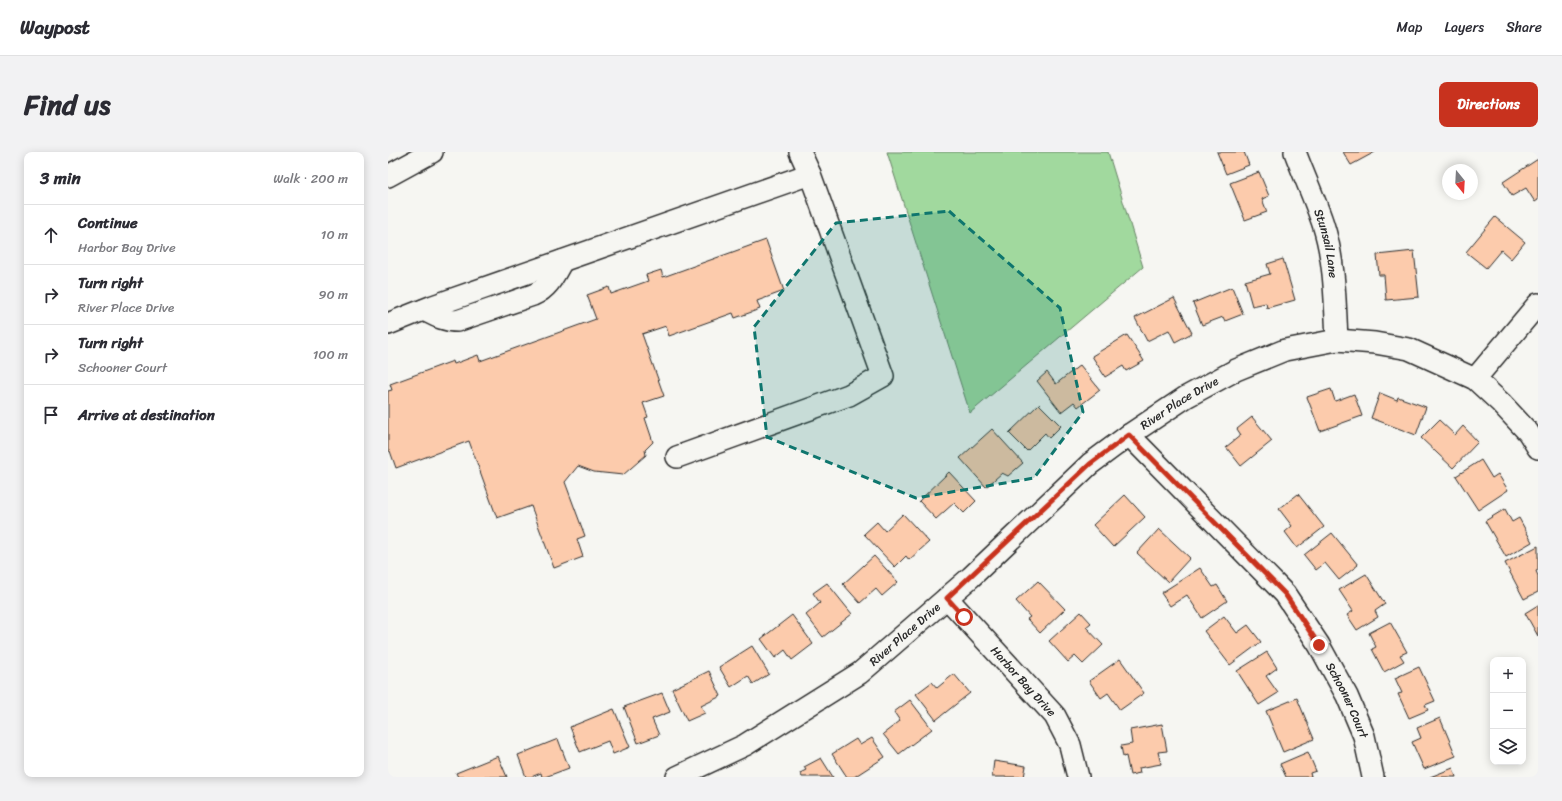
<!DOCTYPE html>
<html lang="en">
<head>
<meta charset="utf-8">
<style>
  :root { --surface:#fff; --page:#f2f2f3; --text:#2b2b33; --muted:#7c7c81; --line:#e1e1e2; --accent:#c8321e }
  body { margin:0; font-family:Sriracha,sans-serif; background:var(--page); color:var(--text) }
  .controls { position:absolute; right:12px; bottom:12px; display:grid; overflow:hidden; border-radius:8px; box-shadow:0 2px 10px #0003 }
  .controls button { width:36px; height:36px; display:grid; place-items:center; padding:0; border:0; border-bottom:1px solid var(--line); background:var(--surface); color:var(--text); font:20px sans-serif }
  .compass { position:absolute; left:1054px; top:12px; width:36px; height:36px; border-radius:50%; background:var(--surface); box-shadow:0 2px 10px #0003; rotate:162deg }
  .stop { position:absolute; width:12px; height:12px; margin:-9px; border:3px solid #c8321e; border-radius:50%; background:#fff }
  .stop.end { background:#c8321e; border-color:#fff; box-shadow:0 1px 4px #0008 }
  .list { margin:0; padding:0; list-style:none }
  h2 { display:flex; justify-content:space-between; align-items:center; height:52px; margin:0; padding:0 16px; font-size:17px }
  h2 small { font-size:13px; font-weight:400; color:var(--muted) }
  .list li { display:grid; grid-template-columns:26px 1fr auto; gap:12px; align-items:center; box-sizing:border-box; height:60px; padding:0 16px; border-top:1px solid var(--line) }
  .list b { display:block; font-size:15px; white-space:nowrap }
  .list p { margin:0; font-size:13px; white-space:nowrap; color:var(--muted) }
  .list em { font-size:13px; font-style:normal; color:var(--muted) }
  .icon { flex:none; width:22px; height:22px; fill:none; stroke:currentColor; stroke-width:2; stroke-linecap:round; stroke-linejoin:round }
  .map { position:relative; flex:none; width:1150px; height:625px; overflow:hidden; border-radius:8px }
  header { display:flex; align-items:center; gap:24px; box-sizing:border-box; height:56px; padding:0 20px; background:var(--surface); border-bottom:1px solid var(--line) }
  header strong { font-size:19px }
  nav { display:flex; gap:22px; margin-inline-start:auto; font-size:14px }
  .intro { display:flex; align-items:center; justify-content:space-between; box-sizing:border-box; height:96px; padding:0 24px }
  h1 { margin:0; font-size:28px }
  .button { padding:10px 18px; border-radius:8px; background:var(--accent); color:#fff; font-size:14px; font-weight:700 }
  main { display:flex; gap:24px; padding:0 24px }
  aside { flex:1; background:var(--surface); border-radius:8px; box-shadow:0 2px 10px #0003 }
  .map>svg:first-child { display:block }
  .green { fill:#a1d99e; stroke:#668264 }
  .building { fill:#fccbac; stroke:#2b2b2b }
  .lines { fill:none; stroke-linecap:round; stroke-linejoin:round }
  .minor-casing { stroke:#2b2b2b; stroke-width:24 }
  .minor { stroke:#f6f6f2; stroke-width:21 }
  .route { stroke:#c8321e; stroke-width:5 }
  .marked { fill:#0f766e; fill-opacity:0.2; stroke:#0f766e; stroke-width:3; stroke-dasharray:8 5; stroke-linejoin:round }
  .labels { text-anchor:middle; stroke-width:3.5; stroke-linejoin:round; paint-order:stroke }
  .street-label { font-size:12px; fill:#2b2b2b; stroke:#f6f6f2 }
</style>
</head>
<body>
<header>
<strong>Waypost</strong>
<nav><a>Map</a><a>Layers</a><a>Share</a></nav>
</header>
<div class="intro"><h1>Find us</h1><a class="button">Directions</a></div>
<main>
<aside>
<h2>3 min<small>Walk · 200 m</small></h2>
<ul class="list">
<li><svg class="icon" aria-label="ahead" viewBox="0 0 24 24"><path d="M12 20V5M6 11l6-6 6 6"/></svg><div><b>Continue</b><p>Harbor Bay Drive</p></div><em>10 m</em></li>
<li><svg class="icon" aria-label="right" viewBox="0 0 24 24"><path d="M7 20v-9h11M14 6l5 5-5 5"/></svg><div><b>Turn right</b><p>River Place Drive</p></div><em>90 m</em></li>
<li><svg class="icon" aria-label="right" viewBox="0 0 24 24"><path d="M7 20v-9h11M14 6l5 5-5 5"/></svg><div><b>Turn right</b><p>Schooner Court</p></div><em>100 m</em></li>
<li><svg class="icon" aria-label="arrive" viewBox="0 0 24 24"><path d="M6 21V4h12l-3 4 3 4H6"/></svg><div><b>Arrive at destination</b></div></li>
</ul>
</aside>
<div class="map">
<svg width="1150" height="625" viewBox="0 0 1150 625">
  <rect width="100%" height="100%" fill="#f6f6f2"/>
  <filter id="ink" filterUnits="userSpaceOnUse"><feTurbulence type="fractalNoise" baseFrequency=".025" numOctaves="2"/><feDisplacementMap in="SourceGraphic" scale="8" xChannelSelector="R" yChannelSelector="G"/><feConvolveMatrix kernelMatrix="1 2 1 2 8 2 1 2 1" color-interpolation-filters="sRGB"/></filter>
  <g filter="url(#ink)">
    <!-- green -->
    <path class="green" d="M499,0H720L755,115L582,261Z"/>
    <!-- building -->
    <g class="building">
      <path d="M829,0H856L861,13L838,22Z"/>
      <path d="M955,0H987L963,13Z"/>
      <path d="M1150,7V48L1147,50L1138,36L1124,44L1115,30Z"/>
      <path d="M871,20L881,44L874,47L879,60L857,68L842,31Z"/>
      <path d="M1107,65L1137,90L1123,107L1113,98L1098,116L1078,100Z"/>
      <path d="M378,88L396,139L369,149L372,157L347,166L345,161L281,184L278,174L254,182L276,244L255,251L260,265L257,266L265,290L257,298L258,303L235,323L206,320L190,314L177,330L197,384L189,387L195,405L166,416L143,354L109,366L81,289L8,316L2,299H0V239L4,238L2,232L65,209L66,212L90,203L92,209L208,167L199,143L221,135L223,142L260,129L258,123L273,118L275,125Z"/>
      <path d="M1026,99L1031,145L998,148L996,123H991L989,103Z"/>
      <path d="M895,107L907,148L879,156L878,151L864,154L857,129L882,122L879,112Z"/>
      <path d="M844,135L855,162L837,169L835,165L814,173L805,151Z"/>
      <path d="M786,146L804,181L787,190L781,178L759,189L747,166Z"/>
      <path d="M739,183L756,209L738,219L735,214L717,225L704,204Z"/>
      <path d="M692,213L712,238L690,255L686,250L673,260L649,229L659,220L668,232Z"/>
      <path d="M943,237L947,249L966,242L974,264L932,279L919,245Z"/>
      <path d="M992,241L1009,248L1010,245L1038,255L1028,283L983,266Z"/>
      <path d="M651,252L673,274L661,286L657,281L639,299L621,281Z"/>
      <path d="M864,265L884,289L853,314L838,295L853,283L849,277Z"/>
      <path d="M1051,268L1067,283L1075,274L1090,290L1065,316L1033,286Z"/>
      <path d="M604,277L635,311L620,324L614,321L598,335L572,306Z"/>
      <path d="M1093,308L1104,326L1110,322L1120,338L1090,358L1068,324Z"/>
      <path d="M561,320L588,349L576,361L566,351L548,367L531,349Z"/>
      <path d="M910,342L936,375L909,396L897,380L904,374L891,357Z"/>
      <path d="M737,343L757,365L725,395L705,373Z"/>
      <path d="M1117,357L1124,370L1131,366L1144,390L1118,405L1097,369Z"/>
      <path d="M515,362L541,390L521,408L518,404L507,415L476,382L489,370L497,379Z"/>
      <path d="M771,377L802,406L780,430L749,401Z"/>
      <path d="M944,381L970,413L951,428L937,411L928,418L916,403Z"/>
      <path d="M1150,394V418L1148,419L1150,424V440L1136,447L1117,411Z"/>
      <path d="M486,404L510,430L494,444L488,437L472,451L455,432Z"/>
      <path d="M812,416L825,435L829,433L839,449L814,466L799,443L782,454L773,441Z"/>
      <path d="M978,422L997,452L987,459L990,465L969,478L959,463L965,459L951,438Z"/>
      <path d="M650,429L677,457L652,481L639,467L642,465L628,449Z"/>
      <path d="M439,431L464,462L435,485L418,463L432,451L425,441Z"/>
      <path d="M1150,453V484L1137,461Z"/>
      <path d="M693,460L703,471L698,475L715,493L695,512L687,504L680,510L661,489Z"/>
      <path d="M404,463L425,492L404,508L397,498L387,506L373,487Z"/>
      <path d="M836,464L849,481L860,473L873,490L842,513L816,479Z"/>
      <path d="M1002,470L1019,500L1012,503L1016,509L996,520L984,497L988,495L981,481Z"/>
      <path d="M364,494L381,522L365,532L360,524L343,535L331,515Z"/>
      <path d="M879,500L889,516L878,524L890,541L871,553L849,519Z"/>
      <path d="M732,507L756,541L732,558L720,541L713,546L701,529Z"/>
      <path d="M1031,515L1047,549L1037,553L1040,558L1021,566L1010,542L1014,541L1007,526Z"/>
      <path d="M321,519L333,544L313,554L317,561L299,569L284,537Z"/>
      <path d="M566,522L582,541L548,568L528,542L544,530L549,536Z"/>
      <path d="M274,541L282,560L264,567L271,583L250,591L236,555Z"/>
      <path d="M909,546L926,587L895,600L878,559Z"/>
      <path d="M522,548L544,577L511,602L495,582L512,569L506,560Z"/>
      <path d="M226,557L242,595L225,602L220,589L192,600L182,575Z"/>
      <path d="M1052,566L1068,604L1036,617L1024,590L1033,586L1029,576Z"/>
      <path d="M774,572L779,599L770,600L773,612L751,616L752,621L742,623L738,604L735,605L733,594L744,592L742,578Z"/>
      <path d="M484,586L497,605L466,625H459L444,602L468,587L472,593Z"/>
      <path d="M170,587L181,616L157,625H154L153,621L143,625H138L130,603Z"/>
      <path d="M920,600L928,619L922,621L923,625H898L892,612Z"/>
      <path d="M110,604L119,625H70L68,621Z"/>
      <path d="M433,606L445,625H414L412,621L418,618L416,615Z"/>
      <path d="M606,609L638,614L636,625H604Z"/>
      <path d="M1065,616L1068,625H1042Z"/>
    </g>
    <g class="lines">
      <defs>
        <g id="minor">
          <path d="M412,0L422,22"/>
          <path id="s1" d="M907,0C916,24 927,48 935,72C947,109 947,149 949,188"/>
          <path d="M0,24L44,0"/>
          <path d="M36,158C46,163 56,169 69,169L145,143C161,136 166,123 174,109"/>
          <path d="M0,172L45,154L422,22L495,224L461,243L289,305"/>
          <path d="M1087,227L1150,152"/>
          <path id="s2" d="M741,283L897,442L931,493L959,544L976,584L985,625"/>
          <path id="s3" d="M559,446L667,564L682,593L690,625"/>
          <path id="s4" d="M289,625L357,593L472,521L583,425L702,312L741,283L798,245L848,218L897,198L949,188L987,191L1021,197L1087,227L1113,251L1140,280L1150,296"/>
        </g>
      </defs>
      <!-- minor casing -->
      <use href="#minor" class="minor-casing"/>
      <!-- minor -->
      <use href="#minor" class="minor"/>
    </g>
  </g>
  <g class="lines" filter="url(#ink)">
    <!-- route -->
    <path class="route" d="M576,465L559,446L702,312L741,283L897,442L931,493"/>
  </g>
  <!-- marked area -->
  <path class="marked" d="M561,59L672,156L695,260L646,326L528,346L379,285L366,175L448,71Z"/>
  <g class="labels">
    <!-- street labels -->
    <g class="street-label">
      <text dy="4" stroke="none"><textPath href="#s1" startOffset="97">Stunsail Lane</textPath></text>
      <text dy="4" stroke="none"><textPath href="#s4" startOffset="630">River Place Drive</textPath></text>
      <text dy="4" stroke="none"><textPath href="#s4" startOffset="270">River Place Drive</textPath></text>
      <text dy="4" stroke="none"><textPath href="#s3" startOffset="113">Harbor Bay Drive</textPath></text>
      <text dy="4" stroke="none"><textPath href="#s2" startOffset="346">Schooner Court</textPath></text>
    </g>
  </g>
</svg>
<div class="controls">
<button>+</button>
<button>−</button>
<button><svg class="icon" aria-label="layers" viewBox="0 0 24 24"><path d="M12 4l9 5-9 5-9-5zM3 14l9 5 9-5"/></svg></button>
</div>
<svg class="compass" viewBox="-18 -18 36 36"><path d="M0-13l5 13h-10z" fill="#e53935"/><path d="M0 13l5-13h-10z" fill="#7c7c81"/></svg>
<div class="stop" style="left:576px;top:465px"></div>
<div class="stop end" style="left:931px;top:493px"></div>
</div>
</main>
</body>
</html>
